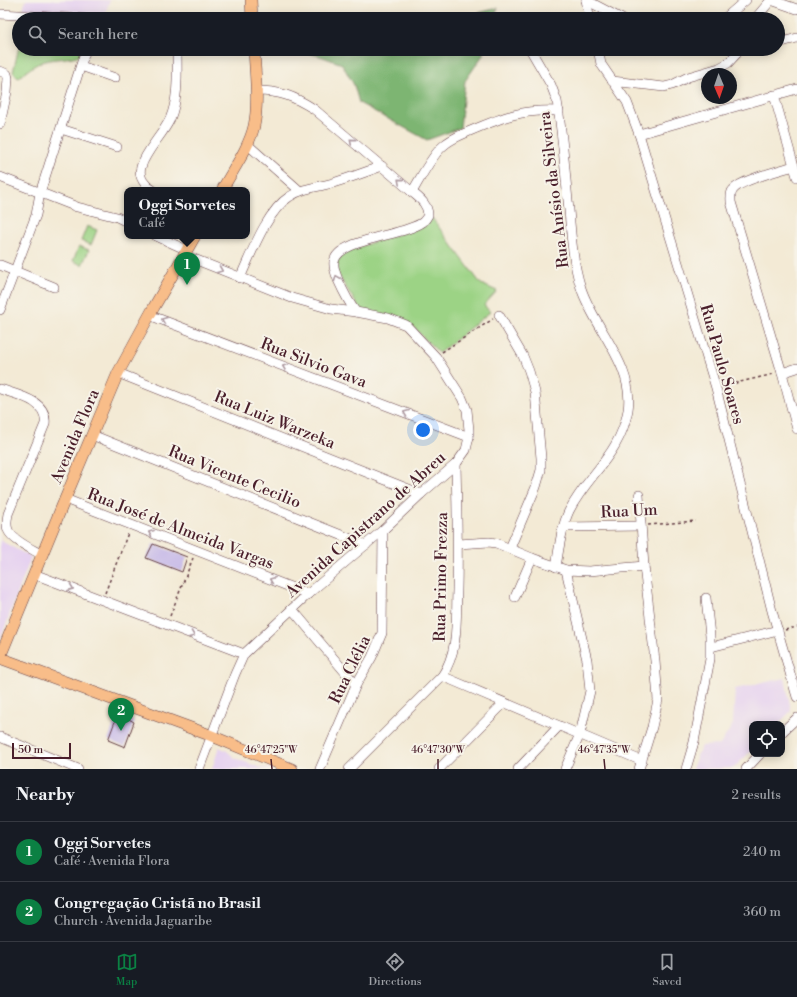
<!DOCTYPE html>
<html lang="en">
<head>
<meta charset="utf-8">
<style>
  :root { --surface:#171b24; --page:#242831; --text:#f1f3f6; --muted:#9ea1a6; --line:#363941; --accent:#0b8043 }
  body { margin:0; font-family:"Libre Bodoni",serif; background:var(--page); color:var(--text) }
  .controls { position:absolute; right:12px; bottom:12px; display:grid; overflow:hidden; border-radius:8px; box-shadow:0 2px 10px #0003 }
  .controls button { width:36px; height:36px; display:grid; place-items:center; padding:0; border:0; border-bottom:1px solid var(--line); background:var(--surface); color:var(--text); font:20px sans-serif }
  .compass { position:absolute; left:701px; top:68px; width:36px; height:36px; border-radius:50%; background:var(--surface); box-shadow:0 2px 10px #0003; rotate:178deg }
  .scale { position:absolute; left:12px; bottom:10px; width:59px; box-sizing:border-box; padding-left:4px; border:2px solid #4a1f2b; border-top:0; font-size:11px; line-height:14px; white-space:nowrap; color:#4a1f2b; -webkit-text-stroke:3px #f7f3e8; paint-order:stroke }
  .you { position:absolute; left:423px; top:430px; width:14px; height:14px; margin:-10px; border:3px solid #fff; border-radius:50%; background:#1a73e8; box-shadow:0 0 0 6px #1a73e833 }
  .badge { display:grid; place-items:center; width:26px; height:26px; border-radius:50%; background:var(--accent); color:#fff; font-size:13px; font-weight:700 }
  .pin { position:absolute; translate:-50% -33px; filter:drop-shadow(0 1px 2px #0008) }
  .pin::after { content:''; position:absolute; top:21px; width:14px; height:12px; background:inherit; clip-path:polygon(0 0,100% 0,50% 100%) }
  .popup { position:absolute; left:124px; top:187px; width:126px; height:52px; box-sizing:border-box; display:grid; place-content:center; border-radius:8px; background:var(--surface); filter:drop-shadow(0 1px 3px #0005); font-size:13px; white-space:nowrap; color:var(--muted) }
  .popup b { font-size:15px; color:var(--text) }
  .popup::after { content:''; position:absolute; left:50%; top:100%; margin-left:-8px; border:8px solid transparent; border-top-color:var(--surface) }
  .list { margin:0; padding:0; list-style:none }
  h2 { display:flex; justify-content:space-between; align-items:center; height:52px; margin:0; padding:0 16px; font-size:17px }
  h2 small { font-size:13px; font-weight:400; color:var(--muted) }
  .list li { display:grid; grid-template-columns:26px 1fr auto; gap:12px; align-items:center; box-sizing:border-box; height:60px; padding:0 16px; border-top:1px solid var(--line) }
  .list b { display:block; font-size:15px; white-space:nowrap }
  .list p { margin:0; font-size:13px; white-space:nowrap; color:var(--muted) }
  .list em { font-size:13px; font-style:normal; color:var(--muted) }
  .icon { flex:none; width:22px; height:22px; fill:none; stroke:currentColor; stroke-width:2; stroke-linecap:round; stroke-linejoin:round }
  .map { position:relative; flex:none; width:797px; height:769px; overflow:hidden }
  .search { position:absolute; background:var(--surface); box-shadow:0 2px 10px #0003; left:12px; right:12px; top:12px; height:44px; display:flex; align-items:center; gap:10px; box-sizing:border-box; padding:0 14px; border-radius:22px; color:var(--muted); font-size:15px }
  .sheet { height:172px; background:var(--surface) }
  nav { display:flex; justify-content:space-around; align-items:center; box-sizing:border-box; height:56px; border-top:1px solid var(--line); background:var(--surface); font-size:11px; color:var(--muted) }
  nav a { display:grid; justify-items:center; gap:2px }
  nav .on { color:var(--accent) }
  .map>svg:first-child { display:block }
  .built { fill:#e6d2f0 }
  .green { fill:#9cd385; stroke:#737958 }
  .forest { fill:#7db572; stroke:#646a4e }
  .building { fill:#c5b7e8 }
  .lines { fill:none; stroke-linecap:round; stroke-linejoin:round }
  .minor-casing { stroke:#633d44; stroke-width:10 }
  .major-casing { stroke:#633d44; stroke-width:12 }
  .path { stroke:#633d44; stroke-width:1.5; stroke-dasharray:3 3; stroke-linecap:butt }
  .minor { stroke:#fff; stroke-width:9 }
  .major { stroke:#f8bd89; stroke-width:11 }
  .oneway { stroke:#ae9aa0 }
  .ticks { fill:none; stroke:#4a1f2b; stroke-width:1.5 }
  .labels { text-anchor:middle; stroke-width:4; stroke-linejoin:round; paint-order:stroke }
  .street-label { font-size:16px; fill:#4a1f2b; stroke:#f7f3e8 }
  .ticks-label { font-size:10px; text-anchor:middle; fill:#4a1f2b; stroke:#f7f3e8; stroke-width:4; stroke-linejoin:round; paint-order:stroke }
</style>
</head>
<body>
<div class="map">
<svg width="797" height="769" viewBox="0 0 797 769">
  <rect width="100%" height="100%" fill="#f7f3e8"/>
  <filter id="ink" filterUnits="userSpaceOnUse"><feTurbulence type="fractalNoise" baseFrequency=".025" numOctaves="2"/><feDisplacementMap in="SourceGraphic" scale="8" xChannelSelector="R" yChannelSelector="G"/><feConvolveMatrix kernelMatrix="1 2 1 2 8 2 1 2 1" color-interpolation-filters="sRGB"/></filter>
  <filter id="wash" filterUnits="userSpaceOnUse"><feTurbulence type="fractalNoise" baseFrequency=".012" numOctaves="4" result="noise"/><feDisplacementMap in="SourceGraphic" scale="16" xChannelSelector="R" yChannelSelector="G"/><feGaussianBlur stdDeviation="0.9" result="paint"/><feColorMatrix in="noise" values="0 0 0 0 0 0 0 0 0 0 0 0 0 0 0 0 0 1.4 0 .05"/><feComposite in="paint" operator="in"/></filter>
  <g filter="url(#wash)">
    <rect width="100%" height="100%" fill="#f3ead5"/>
    <!-- built -->
    <g class="built">
      <path d="M26,0H110L105,14L23,9Z"/>
      <path d="M0,534L1,541L31,557L0,640Z"/>
      <path d="M785,678L791,711L778,724H752V750L734,768L692,769L701,746L720,745L733,724L735,689Z"/>
      <path d="M219,747L227,751L235,758L261,768H273V769H212Z"/>
    </g>
    <!-- green -->
    <g class="green">
      <path d="M19,47V49H82L80,55C68,59 56,58 45,61C34,64 26,72 18,78L13,72Z"/>
      <path d="M432,218L481,284L497,291L484,305L490,312L439,353L411,325L361,311L337,273V262L343,252L426,225Z"/>
      <path d="M87,226L97,230L91,245L81,241Z"/>
      <path d="M79,246L89,250L82,265L73,261Z"/>
    </g>
    <!-- forest -->
    <g class="forest">
      <path d="M498,8L493,19H455Z"/>
      <path d="M293,49H483V55L465,81L460,128L427,140L359,103L354,85L342,64L320,56Z"/>
    </g>
    <g id="blocks">
      <!-- building -->
      <g class="building">
        <path d="M153,544L187,557L182,572L146,558Z"/>
        <path d="M117,716L127,718L134,722L125,747L108,740Z"/>
      </g>
    </g>
  </g>
  <g filter="url(#ink)">
    <use href="#blocks" fill-opacity="0" stroke="#633d44" stroke-width="1"/>
    <g class="lines">
      <defs>
        <g id="minor">
          <path d="M586,0L622,19"/>
          <path d="M586,0L590,19"/>
          <path d="M771,0L797,9"/>
          <path d="M0,14L87,19"/>
          <path d="M724,19L746,0"/>
          <path d="M755,19L771,0"/>
          <path d="M778,43L797,38"/>
          <path d="M530,49L551,85L557,101C563,137 565,174 569,210C571,236 573,263 581,288C594,328 635,366 628,410C620,455 588,474 569,511C561,528 559,549 556,567"/>
          <path d="M598,49L601,64L627,102L639,134L716,388L772,611L797,697"/>
          <path d="M81,66L115,78"/>
          <path d="M0,71L7,74L8,78L7,92L0,124"/>
          <path d="M612,81L664,87L672,85L688,77L719,68L728,63L741,49"/>
          <path d="M256,91C281,91 293,96 314,109L412,192C419,198 428,204 428,215C427,217 425,220 423,222C404,236 337,239 334,262C333,268 336,274 338,280C343,291 348,302 356,312"/>
          <path d="M774,95L797,177"/>
          <path d="M61,129L117,147"/>
          <path d="M639,134L797,89"/>
          <path d="M247,144L300,191"/>
          <path d="M794,166C781,170 740,180 733,190C730,193 731,198 731,202L782,373L797,429"/>
          <path d="M0,177L77,207L117,217L127,222"/>
          <path d="M153,190C145,186 138,177 141,167C146,150 162,136 170,119C179,98 177,72 177,49"/>
          <path d="M412,192C420,179 432,155 443,146C450,139 461,135 470,131C503,117 522,109 559,111"/>
          <path d="M156,236L187,250"/>
          <path d="M184,255L292,298L331,309L356,312L388,318L406,325L436,357L462,398L467,410L469,430V437L466,450L456,464L421,494L383,530L308,594L244,654L235,674L199,769"/>
          <path d="M0,265L54,287"/>
          <path d="M240,278C251,254 267,211 289,197C302,188 318,187 333,183C349,178 366,172 382,166"/>
          <path d="M0,310L36,215L40,193L86,49"/>
          <path d="M149,315L469,437"/>
          <path d="M499,315L523,356L529,371L535,392L541,458V470L536,487L510,548"/>
          <path d="M118,373L421,494"/>
          <path d="M782,373L797,368"/>
          <path d="M0,389C17,395 48,400 45,424L8,514C7,519 6,525 8,530C12,540 32,549 42,555"/>
          <path d="M92,435L366,545"/>
          <path d="M639,495L644,566L655,661L658,700L652,727L639,769"/>
          <path d="M65,499L308,594"/>
          <path d="M564,527L641,526"/>
          <path d="M458,544L489,542L496,543L532,558L566,570L589,571L644,566"/>
          <path d="M34,574L244,654"/>
          <path d="M515,597L532,558"/>
          <path d="M292,609L356,685"/>
          <path d="M711,647L778,630"/>
          <path d="M442,676L642,761"/>
          <path d="M782,732L797,718"/>
          <path d="M0,737L78,769"/>
          <path d="M320,769L356,685L372,657L382,633L383,530"/>
          <path d="M349,769L442,676C459,651 456,619 457,590C458,548 457,506 456,464"/>
          <path d="M439,769L504,703"/>
          <path d="M518,769L559,726"/>
          <path d="M565,769L580,734L590,691L587,660L566,570"/>
          <path d="M686,769L694,742L710,659V636L706,598"/>
          <path d="M746,769L760,754"/>
        </g>
        <g id="major">
          <path d="M251,0L252,19"/>
          <path d="M222,190C232,171 249,148 254,126C259,103 255,73 254,49"/>
          <path d="M0,657L65,499L118,373L154,307L195,236"/>
          <path d="M0,658L207,734L292,769"/>
        </g>
      </defs>
      <!-- minor casing -->
      <use href="#minor" class="minor-casing"/>
      <!-- major casing -->
      <use href="#major" class="major-casing"/>
      <!-- path -->
      <g class="path">
        <path d="M180,19L183,17L242,15"/>
        <path d="M442,352L493,319"/>
        <path d="M723,386L774,374"/>
        <path d="M648,525L696,521"/>
        <path d="M105,593L128,533"/>
        <path d="M170,616L193,558"/>
        <path d="M785,630L797,627"/>
      </g>
      <!-- minor -->
      <use href="#minor" class="minor"/>
      <!-- major -->
      <use href="#major" class="major"/>
    </g>
    <!-- one-way arrows -->
    <defs><path id="oneway-chevron" d="M-2-3.5L2.5 0L-2 3.5" fill="none" stroke-width="1.6" stroke-linecap="round" stroke-linejoin="round"/></defs>
    <g class="oneway">
      <use href="#oneway-chevron" transform="translate(352 141) rotate(-140)"/>
      <use href="#oneway-chevron" transform="translate(400 181) rotate(-139)"/>
      <use href="#oneway-chevron" transform="translate(220 270) rotate(22)"/>
      <use href="#oneway-chevron" transform="translate(337 278) rotate(-112)"/>
      <use href="#oneway-chevron" transform="translate(164 320) rotate(-159)"/>
      <use href="#oneway-chevron" transform="translate(285 367) rotate(-159)"/>
      <use href="#oneway-chevron" transform="translate(406 413) rotate(-159)"/>
      <use href="#oneway-chevron" transform="translate(151 533) rotate(-159)"/>
      <use href="#oneway-chevron" transform="translate(272 580) rotate(-159)"/>
      <use href="#oneway-chevron" transform="translate(71 588) rotate(21)"/>
      <use href="#oneway-chevron" transform="translate(192 635) rotate(21)"/>
    </g>
  </g>
  <!-- ticks -->
  <path class="ticks" d="M271,759L272,769M438,759V769M604,759L605,769"/>
  <g class="labels">
    <!-- street labels -->
    <g class="street-label">
      <text transform="translate(553 190) rotate(-97)" y="6">Rua Anísio da Silveira</text>
      <text transform="translate(314 362) rotate(21)" y="6">Rua Silvio Gava</text>
      <text transform="translate(723 364) rotate(74)" y="6">Rua Paulo Soares</text>
      <text transform="translate(275 419) rotate(22)" y="6">Rua Luiz Warzeka</text>
      <text transform="translate(74 436) rotate(-67)" y="6">Avenida Flora</text>
      <text transform="translate(235 476) rotate(22)" y="6">Rua Vicente Cecilio</text>
      <text transform="translate(629 510) rotate(-3)" y="6">Rua Um</text>
      <text transform="translate(365 524) rotate(-42)" y="6">Avenida Capistrano de Abreu</text>
      <text transform="translate(181 528) rotate(21)" y="6">Rua José de Almeida Vargas</text>
      <text transform="translate(440 577) rotate(-89)" y="6">Rua Primo Frezza</text>
      <text transform="translate(349 669) rotate(-64)" y="6">Rua Clélia</text>
    </g>
  </g>
  <g class="ticks-label">
    <text x="271" y="753">46°47'25"W</text>
    <text x="438" y="753">46°47'30"W</text>
    <text x="604" y="753">46°47'35"W</text>
  </g>
</svg>
<div class="controls">
<button><svg class="icon" aria-label="locate" viewBox="0 0 24 24"><circle cx="12" cy="12" r="6"/><path d="M12 2v4M12 18v4M2 12h4M18 12h4"/></svg></button>
</div>
<svg class="compass" viewBox="-18 -18 36 36"><path d="M0-13l5 13h-10z" fill="#e53935"/><path d="M0 13l5-13h-10z" fill="#9ea1a6"/></svg>
<div class="scale">50 m</div>
<div class="you"></div>
<div class="pin badge" style="left:187px;top:285px">1</div>
<div class="popup"><b>Oggi Sorvetes</b>Café</div>
<div class="pin badge" style="left:121px;top:731px">2</div>
<div class="search"><svg class="icon" aria-label="search" viewBox="0 0 24 24"><circle cx="10" cy="10" r="6"/><path d="M15 15l6 6"/></svg>Search here</div>
</div>
<section class="sheet">
<h2>Nearby<small>2 results</small></h2>
<ul class="list">
<li><span class="badge">1</span><div><b>Oggi Sorvetes</b><p>Café · Avenida Flora</p></div><em>240 m</em></li>
<li><span class="badge">2</span><div><b>Congregação Cristã no Brasil</b><p>Church · Avenida Jaguaribe</p></div><em>360 m</em></li>
</ul>
</section>
<nav>
<a class="on"><svg class="icon" aria-label="map" viewBox="0 0 24 24"><path d="M3 6l6-2 6 2 6-2v14l-6 2-6-2-6 2zM9 4v14M15 6v14"/></svg>Map</a>
<a><svg class="icon" aria-label="directions" viewBox="0 0 24 24"><path d="M12 3l9 9-9 9-9-9zM9 14v-3h6M13 9l2 2-2 2"/></svg>Directions</a>
<a><svg class="icon" aria-label="saved" viewBox="0 0 24 24"><path d="M7 4h10v16l-5-4-5 4z"/></svg>Saved</a>
</nav>
</body>
</html>
